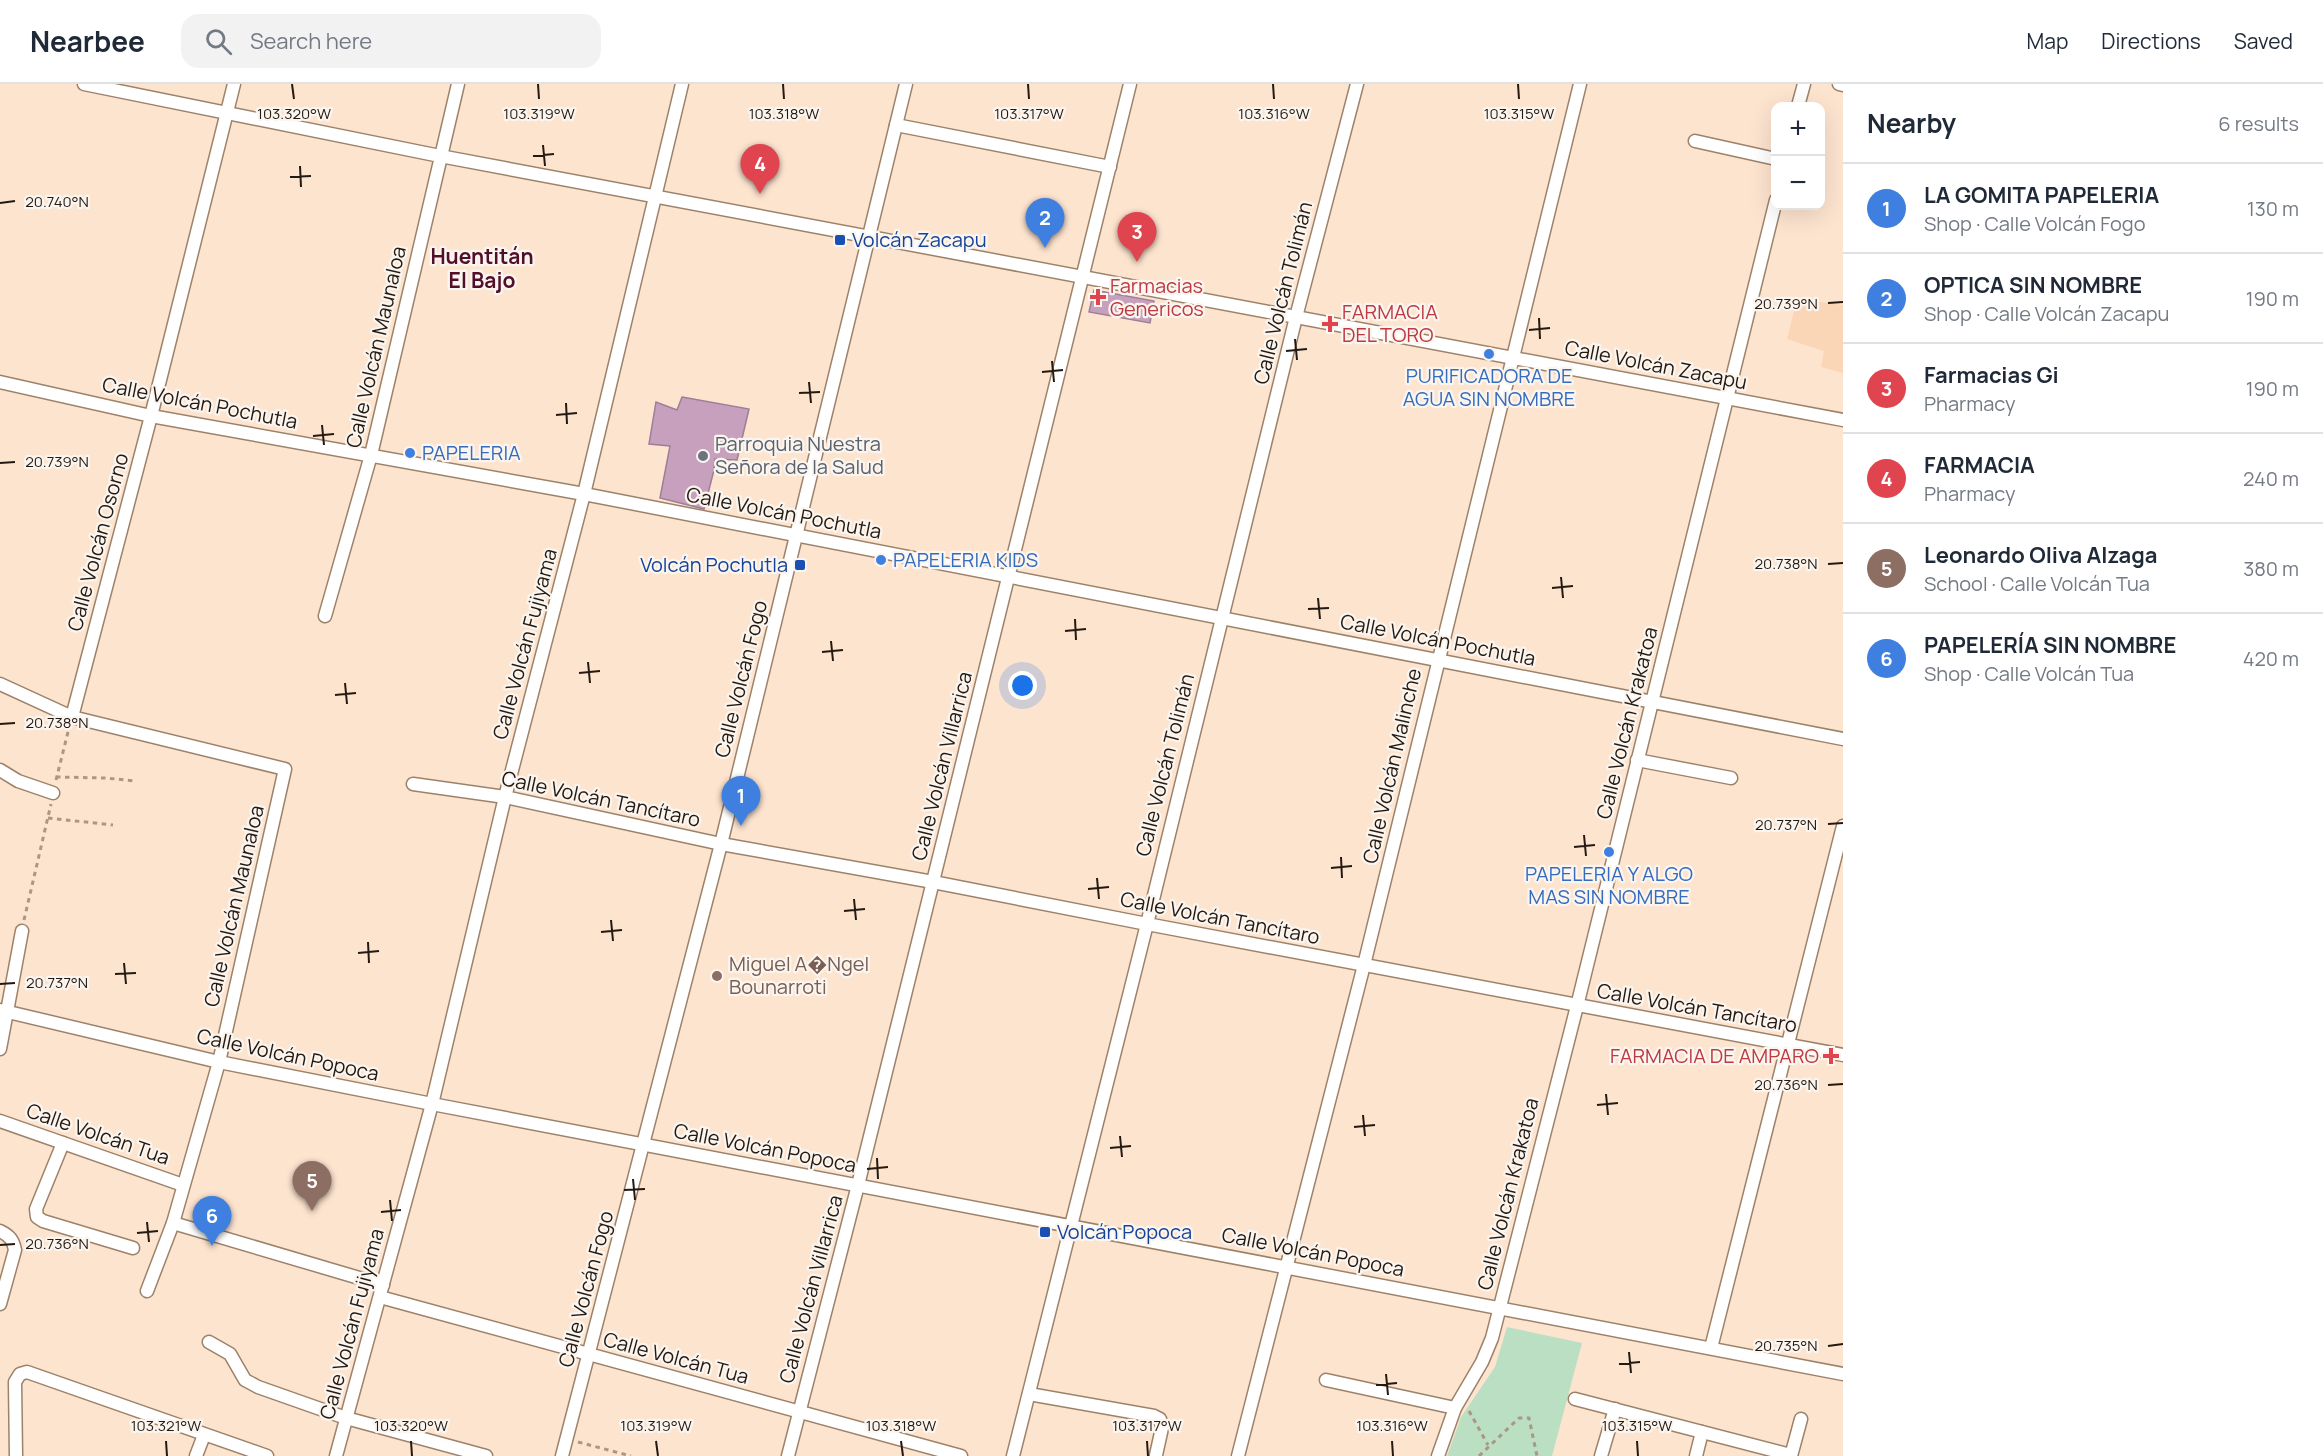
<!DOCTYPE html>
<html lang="en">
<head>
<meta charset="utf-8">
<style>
  :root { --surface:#fff; --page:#f2f2f3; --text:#1f2937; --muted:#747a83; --line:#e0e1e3; --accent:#2563eb }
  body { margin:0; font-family:Manrope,sans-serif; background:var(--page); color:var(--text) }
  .controls { position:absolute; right:18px; top:18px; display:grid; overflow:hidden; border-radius:12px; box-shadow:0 6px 24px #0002 }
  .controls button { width:54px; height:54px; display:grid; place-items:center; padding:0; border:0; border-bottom:2px solid var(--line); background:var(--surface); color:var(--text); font:30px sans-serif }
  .you { position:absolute; left:1023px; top:602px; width:21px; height:21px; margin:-15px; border:4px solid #fff; border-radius:50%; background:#1a73e8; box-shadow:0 0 0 9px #1a73e833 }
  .badge { display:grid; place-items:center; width:39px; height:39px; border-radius:50%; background:var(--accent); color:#fff; font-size:20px; font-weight:700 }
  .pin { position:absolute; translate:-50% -50px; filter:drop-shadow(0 2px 3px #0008) }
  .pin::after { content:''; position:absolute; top:32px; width:21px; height:18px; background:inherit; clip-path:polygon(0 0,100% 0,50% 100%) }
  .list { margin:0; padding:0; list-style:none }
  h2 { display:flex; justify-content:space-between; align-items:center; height:78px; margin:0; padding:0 24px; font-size:26px }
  h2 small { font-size:20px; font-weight:400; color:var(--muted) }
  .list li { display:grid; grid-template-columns:39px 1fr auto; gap:18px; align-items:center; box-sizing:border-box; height:90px; padding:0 24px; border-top:2px solid var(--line) }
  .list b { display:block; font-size:22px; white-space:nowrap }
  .list p { margin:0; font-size:20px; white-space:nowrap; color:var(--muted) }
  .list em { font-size:20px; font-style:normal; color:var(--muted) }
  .icon { flex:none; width:33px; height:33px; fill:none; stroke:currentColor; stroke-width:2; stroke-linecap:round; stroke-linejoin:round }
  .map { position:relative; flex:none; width:1843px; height:1372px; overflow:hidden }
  header { display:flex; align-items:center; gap:36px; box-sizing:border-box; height:84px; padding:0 30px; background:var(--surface); border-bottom:2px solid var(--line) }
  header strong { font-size:28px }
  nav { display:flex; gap:33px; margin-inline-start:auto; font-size:21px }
  .search { width:420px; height:54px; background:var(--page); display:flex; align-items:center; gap:15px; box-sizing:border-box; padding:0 21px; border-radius:18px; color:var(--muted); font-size:22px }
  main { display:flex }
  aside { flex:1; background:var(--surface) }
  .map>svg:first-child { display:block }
  .built { fill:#fad5b6 }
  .green { fill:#bbdfc2 }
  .building { fill:#c7a0bd; stroke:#9d7f96; stroke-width:1.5 }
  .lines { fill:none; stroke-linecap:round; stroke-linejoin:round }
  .minor-casing { stroke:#9d826a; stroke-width:15 }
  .path { stroke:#aa9786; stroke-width:3; stroke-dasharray:4.5 4.5; stroke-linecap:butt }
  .minor { stroke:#fff; stroke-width:12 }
  .ticks { fill:none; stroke:#241910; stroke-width:2 }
  .transit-dot { fill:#1a4fb4; stroke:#fbf5f0; stroke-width:2 }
  .health-dot { fill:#e0444e; stroke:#fbf5f0; stroke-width:2 }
  .shop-dot { fill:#3f7fe0; stroke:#fbf5f0; stroke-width:2 }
  .worship-dot { fill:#6b7280; stroke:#fbf5f0; stroke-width:2 }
  .education-dot { fill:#8d6e63; stroke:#fbf5f0; stroke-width:2 }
  .labels { text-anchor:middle; stroke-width:4.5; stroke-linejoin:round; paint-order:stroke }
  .transit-label { font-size:20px; fill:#164399; stroke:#fbf5f0; text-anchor:start }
  .health-label { font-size:20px; fill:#be3a42; stroke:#fbf5f0; text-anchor:start }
  .street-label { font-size:20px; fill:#241910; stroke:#fbf5f0 }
  .shop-label { font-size:20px; fill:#366cbe; stroke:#fbf5f0 }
  .worship-label { font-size:20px; fill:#5b616d; stroke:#fbf5f0; text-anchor:start }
  .education-label { font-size:20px; fill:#785e54; stroke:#fbf5f0; text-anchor:start }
  .neighbourhood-label { font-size:21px; font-weight:bold; fill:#520f29; stroke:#fbf5f0 }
  .ticks-label { font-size:15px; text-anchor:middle; fill:#241910; stroke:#fbf5f0; stroke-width:4.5; stroke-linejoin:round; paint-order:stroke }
</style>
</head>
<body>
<header>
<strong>Nearbee</strong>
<div class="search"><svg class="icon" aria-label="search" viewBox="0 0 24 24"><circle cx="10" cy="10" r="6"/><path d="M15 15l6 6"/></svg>Search here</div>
<nav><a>Map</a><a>Directions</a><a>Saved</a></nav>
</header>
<main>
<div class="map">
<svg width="1843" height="1372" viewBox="0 0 1843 1372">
  <rect width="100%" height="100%" fill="#fde4cf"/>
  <!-- built -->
  <path class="built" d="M1797,215L1843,221V289L1821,283L1824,267L1787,255Z"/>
  <!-- green -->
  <path class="green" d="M1507,1243L1582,1259L1552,1372H1447L1461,1333L1495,1283Z"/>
  <!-- building -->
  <g class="building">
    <path d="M1094,206L1154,217L1150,239L1089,228Z"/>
    <path d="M682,313L749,325L737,376L715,375L714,386L704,425L660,414L670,362L649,360L656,318L677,326Z"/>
  </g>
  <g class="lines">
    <defs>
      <g id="minor">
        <path d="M84,0L440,72L1843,336"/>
        <path d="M1839,0L1843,1"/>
        <path d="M1798,22L1804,0"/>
        <path d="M896,41L1110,83"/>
        <path d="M1695,57L1776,75"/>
        <path d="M0,298L151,332L584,410L1843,655"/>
        <path d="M325,532L371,371L458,0"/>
        <path d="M0,600L72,633L285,685L219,978L173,1139L147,1207"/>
        <path d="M72,633L151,332L234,0"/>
        <path d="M1637,676L1731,694"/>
        <path d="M0,686L18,697L53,709"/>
        <path d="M413,700L505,713L721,760L933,798L1147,840L1843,971"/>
        <path d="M0,926L219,978L432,1020L1843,1290"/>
        <path d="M0,965L22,847"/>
        <path d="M0,1037L183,1101"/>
        <path d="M63,1059L36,1125L37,1133L43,1137L133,1164"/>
        <path d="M173,1139L383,1201"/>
        <path d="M0,1147C10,1152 13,1156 15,1166L0,1220"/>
        <path d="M380,1213L961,1372"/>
        <path d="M209,1258L230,1270L245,1296L258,1303L346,1334L486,1372"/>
        <path d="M1711,1264L1843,742"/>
        <path d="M1326,1296L1455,1324"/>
        <path d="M1029,1310L1154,1332L1160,1335L1162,1344L1156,1371"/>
        <path d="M1575,1315L1791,1371"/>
        <path d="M16,1372L15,1298L20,1290L27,1288L267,1372"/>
        <path d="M196,1372L204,1351"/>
        <path d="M336,1372L432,1020L505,713L584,410L682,0"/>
        <path d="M562,1372L721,760L906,0"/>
        <path d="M788,1372L858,1101L1130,0"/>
        <path d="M1013,1372L1147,840L1296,233L1357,0"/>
        <path d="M1238,1372L1364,881L1580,0"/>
        <path d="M1438,1372L1455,1324L1482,1278L1492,1254L1577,922L1776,116"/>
        <path d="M1601,1372L1615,1325"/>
        <path d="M1696,1372L1702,1348"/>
        <path d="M1791,1372L1801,1335"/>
      </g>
    </defs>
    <!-- minor casing -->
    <use href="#minor" class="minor-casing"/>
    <!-- path -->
    <g class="path">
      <path d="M56,693L106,694L135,697"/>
      <path d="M56,696L69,644"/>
      <path d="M48,734L113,741"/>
      <path d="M24,836L51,720"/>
      <path d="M1469,1327L1488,1361"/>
      <path d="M578,1358L631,1372"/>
      <path d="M1479,1372L1519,1334H1529L1537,1372"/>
    </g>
    <!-- minor -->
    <use href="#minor" class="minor"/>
  </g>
  <!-- ticks -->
  <path class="ticks" d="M292,0L294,15M538,0L539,15M783,0L784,15M1028,0L1029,15M1273,0L1274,15M1518,0L1519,15M543,61L545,82M533,72L554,70M300,82L301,103M290,93L311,92M0,119L15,117M1828,219L1843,218M1539,234L1540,255M1529,246L1550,244M1295,255L1297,276M1286,267L1307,265M1052,277L1054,298M1042,288L1063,286M809,298L811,319M799,309L820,308M566,319L567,340M556,331L577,329M322,341L324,361M313,352L334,350M0,379L15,378M1828,480L1843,479M1561,493L1563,514M1552,504L1573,502M1318,514L1320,535M1308,525L1329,524M1075,535L1076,556M1065,547L1086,545M831,557L833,577M822,568L843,566M588,578L590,599M579,589L600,587M345,599L347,620M335,611L356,609M0,640L15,639M1828,740L1843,739M1584,751L1586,772M1574,763L1595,761M1341,773L1342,794M1331,784L1352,782M1097,794L1099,815M1088,805L1109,803M854,815L856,836M844,827L865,825M611,836L613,857M601,848L622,846M368,858L369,879M358,869L379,867M124,879L126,900M115,890L136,889M0,900L15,899M1828,1001L1843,1000M1606,1010L1608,1031M1597,1021L1618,1019M1363,1031L1365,1052M1354,1043L1375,1041M1120,1052L1122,1073M1110,1064L1131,1062M877,1074L878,1095M867,1085L888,1083M633,1095L635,1116M624,1106L645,1105M390,1116L392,1137M381,1128L401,1126M147,1138L149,1158M137,1149L158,1147M0,1161L15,1160M1828,1262L1843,1260M1629,1268L1631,1289M1619,1280L1640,1278M1386,1290L1388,1311M1376,1301L1397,1299M166,1357L167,1372M411,1357L412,1372M656,1357L658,1372M901,1357L903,1372M1147,1357L1148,1372M1392,1357L1393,1372M1637,1357L1638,1372"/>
  <!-- markers -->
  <g class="transit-dot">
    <rect x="834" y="150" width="12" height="12" rx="3"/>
    <rect x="794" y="475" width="12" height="12" rx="3"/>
    <rect x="1039" y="1142" width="12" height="12" rx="3"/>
  </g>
  <g class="health-dot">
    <path d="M1095 204h6v6h6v6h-6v6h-6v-6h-6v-6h6z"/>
    <path d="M1327 231h6v6h6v6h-6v6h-6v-6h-6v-6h6z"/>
    <path d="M1828 963h6v6h6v6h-6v6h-6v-6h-6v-6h6z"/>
  </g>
  <g class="shop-dot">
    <circle cx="1489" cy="270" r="6"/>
    <circle cx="410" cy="369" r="6"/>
    <circle cx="881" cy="476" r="6"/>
    <circle cx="1609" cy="768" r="6"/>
  </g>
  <circle class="worship-dot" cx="703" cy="372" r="6"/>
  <circle class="education-dot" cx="717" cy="892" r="6"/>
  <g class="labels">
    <!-- transit labels -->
    <g class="transit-label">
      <text x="852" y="163">Volcán Zacapu</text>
      <text x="788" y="488" text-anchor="end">Volcán Pochutla</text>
      <text x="1057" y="1155">Volcán Popoca</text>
    </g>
    <!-- health labels -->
    <g class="health-label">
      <text x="1110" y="209">Farmacias<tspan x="1110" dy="23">Genericos</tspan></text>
      <text x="1342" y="235">FARMACIA<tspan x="1342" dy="23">DEL TORO</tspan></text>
      <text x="1819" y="979" text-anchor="end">FARMACIA DE AMPARO</text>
    </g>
    <!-- street labels -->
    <g class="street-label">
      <text transform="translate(1283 209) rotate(-76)" y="7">Calle Volcán Tolimán</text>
      <text transform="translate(376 263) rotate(-77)" y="7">Calle Volcán Maunaloa</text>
      <text transform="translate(1656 281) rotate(11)" y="7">Calle Volcán Zacapu</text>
      <text transform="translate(200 319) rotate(11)" y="7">Calle Volcán Pochutla</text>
      <text transform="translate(784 429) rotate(11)" y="7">Calle Volcán Pochutla</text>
      <text transform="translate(98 458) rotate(-75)" y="7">Calle Volcán Osorno</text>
      <text transform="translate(1438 556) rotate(11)" y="7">Calle Volcán Pochutla</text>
      <text transform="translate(525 560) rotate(-75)" y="7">Calle Volcán Fujiyama</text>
      <text transform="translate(741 595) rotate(-76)" y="7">Calle Volcán Fogo</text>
      <text transform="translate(1627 639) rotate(-76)" y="7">Calle Volcán Krakatoa</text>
      <text transform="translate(1165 681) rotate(-76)" y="7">Calle Volcán Tolimán</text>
      <text transform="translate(942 682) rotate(-76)" y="7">Calle Volcán Villarrica</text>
      <text transform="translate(1392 682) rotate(-77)" y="7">Calle Volcán Malinche</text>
      <text transform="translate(601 715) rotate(12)" y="7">Calle Volcán Tancítaro</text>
      <text transform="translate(234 822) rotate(-77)" y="7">Calle Volcán Maunaloa</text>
      <text transform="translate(1220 834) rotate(11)" y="7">Calle Volcán Tancítaro</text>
      <text transform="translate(1697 924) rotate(10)" y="7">Calle Volcán Tancítaro</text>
      <text transform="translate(288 971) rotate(12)" y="7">Calle Volcán Popoca</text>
      <text transform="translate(98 1050) rotate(19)" y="7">Calle Volcán Tua</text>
      <text transform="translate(765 1064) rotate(11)" y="7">Calle Volcán Popoca</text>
      <text transform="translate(1508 1110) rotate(-76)" y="7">Calle Volcán Krakatoa</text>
      <text transform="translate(1313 1168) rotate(11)" y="7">Calle Volcán Popoca</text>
      <text transform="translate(586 1205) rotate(-75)" y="7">Calle Volcán Fogo</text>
      <text transform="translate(811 1205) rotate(-75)" y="7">Calle Volcán Villarrica</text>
      <text transform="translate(352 1240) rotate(-75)" y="7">Calle Volcán Fujiyama</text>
      <text transform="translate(676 1274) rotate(15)" y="7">Calle Volcán Tua</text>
    </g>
    <!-- shop labels -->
    <g class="shop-label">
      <text x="1489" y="299">PURIFICADORA DE<tspan x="1489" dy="23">AGUA SIN NOMBRE</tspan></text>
      <text x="422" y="376" text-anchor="start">PAPELERIA</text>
      <text x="893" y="483" text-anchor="start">PAPELERIA KIDS</text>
      <text x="1609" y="797">PAPELERIA Y ALGO<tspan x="1609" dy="23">MAS SIN NOMBRE</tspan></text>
    </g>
    <!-- worship labels -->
    <g class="worship-label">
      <text x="715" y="367">Parroquia Nuestra<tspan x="715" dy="23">Señora de la Salud</tspan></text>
    </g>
    <!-- education labels -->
    <g class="education-label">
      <text x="729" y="887">Miguel A�Ngel<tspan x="729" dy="23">Bounarroti</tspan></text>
    </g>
    <!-- neighbourhood labels -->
    <g class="neighbourhood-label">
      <text x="482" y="180">Huentitán<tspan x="482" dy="24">El Bajo</tspan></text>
    </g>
  </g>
  <g class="ticks-label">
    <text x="294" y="35">103.320°W</text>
    <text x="539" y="35">103.319°W</text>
    <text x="784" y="35">103.318°W</text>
    <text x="1029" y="35">103.317°W</text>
    <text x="1274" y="35">103.316°W</text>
    <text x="1519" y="35">103.315°W</text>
    <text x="57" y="123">20.740°N</text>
    <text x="1786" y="225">20.739°N</text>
    <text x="57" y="383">20.739°N</text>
    <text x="1786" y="485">20.738°N</text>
    <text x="57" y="644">20.738°N</text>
    <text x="1786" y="746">20.737°N</text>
    <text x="57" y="904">20.737°N</text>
    <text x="1786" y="1006">20.736°N</text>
    <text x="57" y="1165">20.736°N</text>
    <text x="1786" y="1267">20.735°N</text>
    <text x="166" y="1347">103.321°W</text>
    <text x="411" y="1347">103.320°W</text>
    <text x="656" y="1347">103.319°W</text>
    <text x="901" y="1347">103.318°W</text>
    <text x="1147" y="1347">103.317°W</text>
    <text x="1392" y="1347">103.316°W</text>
    <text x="1637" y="1347">103.315°W</text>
  </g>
</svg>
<div class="controls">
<button>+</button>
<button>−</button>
</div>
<div class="you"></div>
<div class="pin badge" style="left:741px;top:742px;background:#3f7fe0">1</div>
<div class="pin badge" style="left:1045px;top:164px;background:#3f7fe0">2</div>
<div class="pin badge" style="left:1137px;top:178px;background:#e0444e">3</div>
<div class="pin badge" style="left:760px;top:110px;background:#e0444e">4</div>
<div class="pin badge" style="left:312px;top:1127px;background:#8d6e63">5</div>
<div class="pin badge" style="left:212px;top:1162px;background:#3f7fe0">6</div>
</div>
<aside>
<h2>Nearby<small>6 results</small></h2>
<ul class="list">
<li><span class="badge" style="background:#3f7fe0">1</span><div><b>LA GOMITA PAPELERIA</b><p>Shop · Calle Volcán Fogo</p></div><em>130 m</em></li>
<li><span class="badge" style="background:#3f7fe0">2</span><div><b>OPTICA SIN NOMBRE</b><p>Shop · Calle Volcán Zacapu</p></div><em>190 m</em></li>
<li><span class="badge" style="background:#e0444e">3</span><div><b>Farmacias Gi</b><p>Pharmacy</p></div><em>190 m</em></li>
<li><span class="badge" style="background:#e0444e">4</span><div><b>FARMACIA</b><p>Pharmacy</p></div><em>240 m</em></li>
<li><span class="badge" style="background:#8d6e63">5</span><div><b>Leonardo Oliva Alzaga</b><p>School · Calle Volcán Tua</p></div><em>380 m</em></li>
<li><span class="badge" style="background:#3f7fe0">6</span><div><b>PAPELERÍA SIN NOMBRE</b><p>Shop · Calle Volcán Tua</p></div><em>420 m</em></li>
</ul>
</aside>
</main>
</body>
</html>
